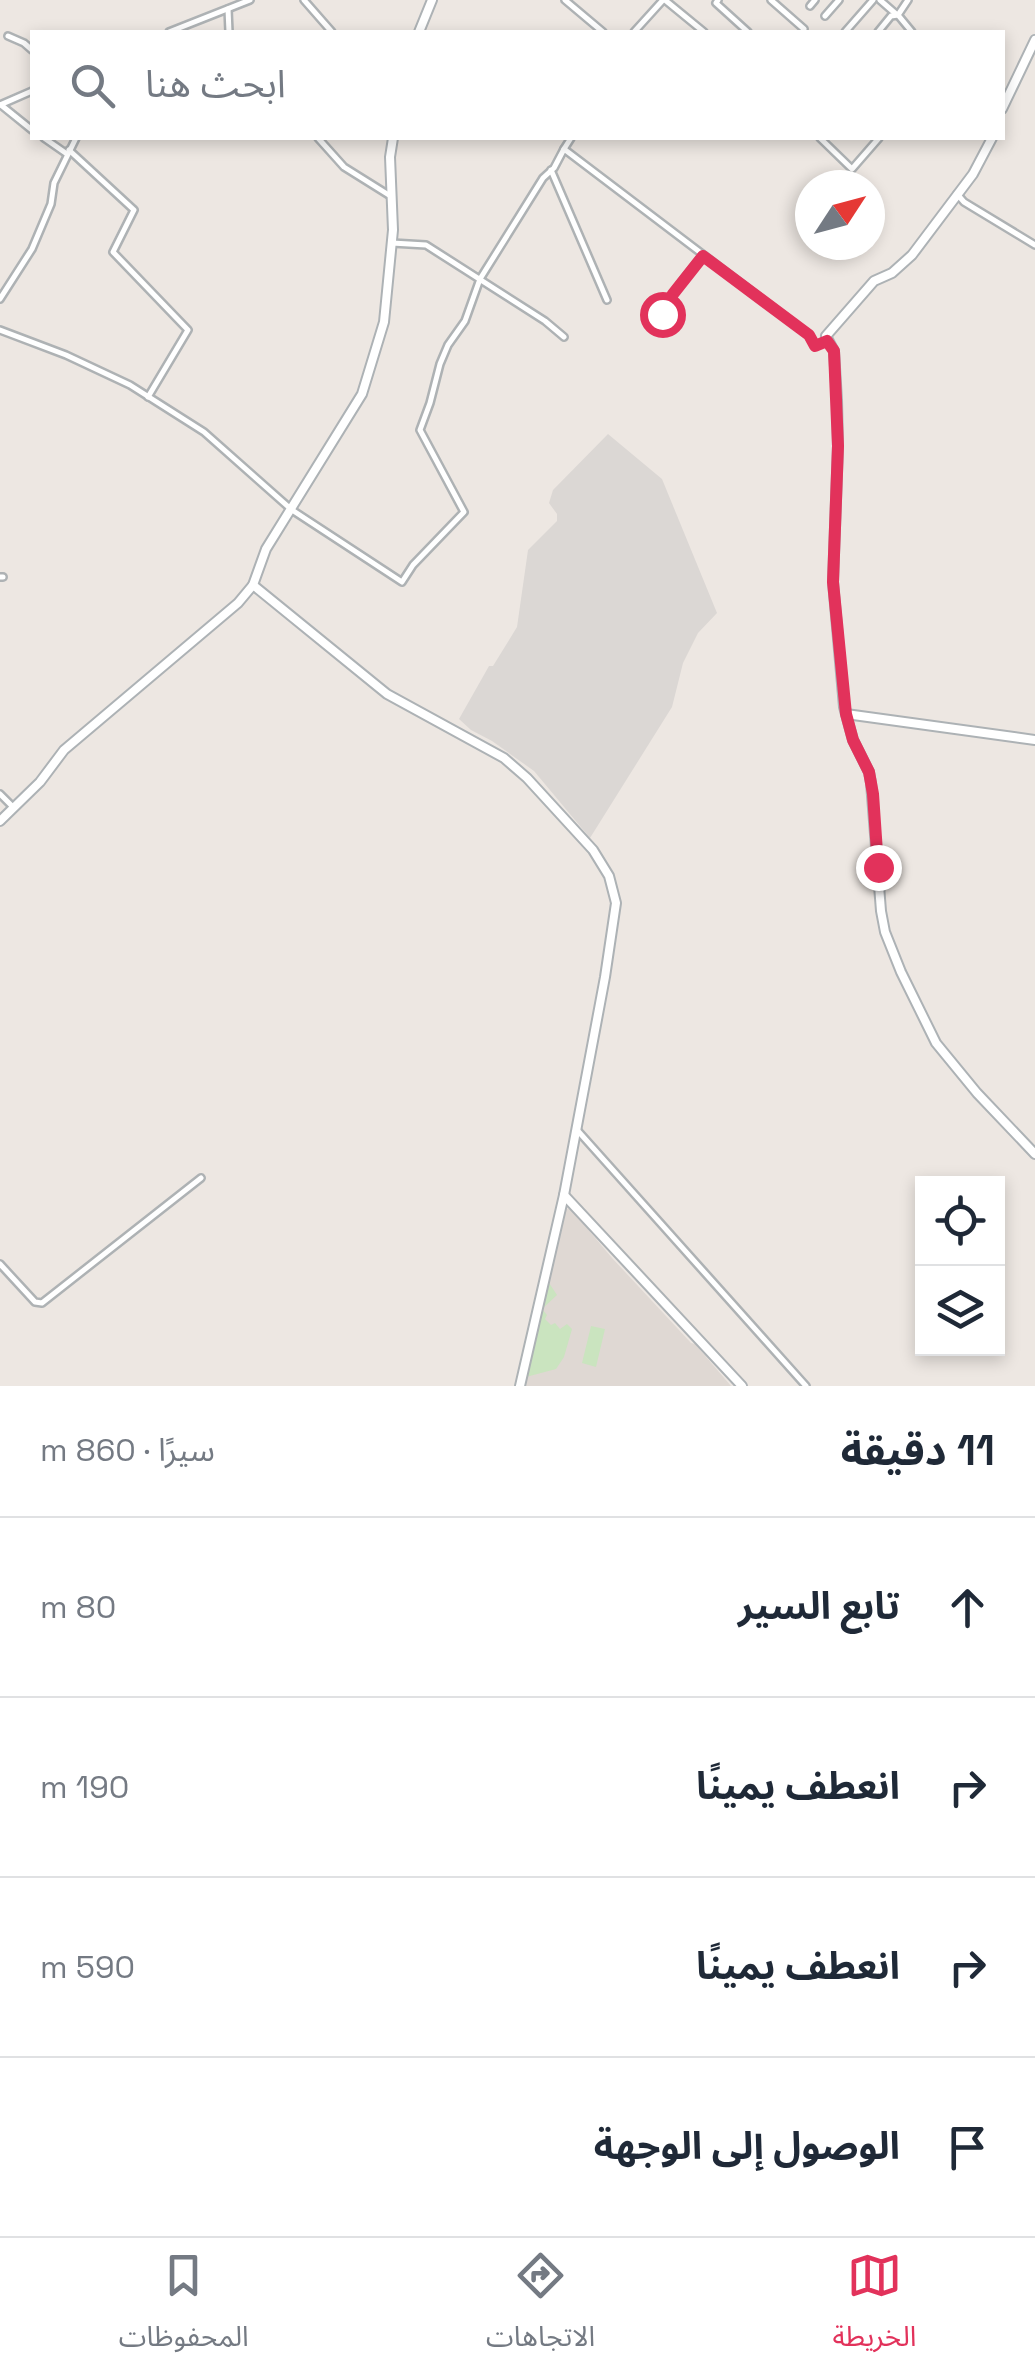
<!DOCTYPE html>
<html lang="ar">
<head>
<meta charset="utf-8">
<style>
  :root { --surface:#fff; --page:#f6f6f7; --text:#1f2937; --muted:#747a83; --line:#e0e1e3; --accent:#e2325b }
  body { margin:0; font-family:"Space Grotesk","Noto Sans Arabic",sans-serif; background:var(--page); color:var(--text); direction:rtl }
  .controls { position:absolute; right:30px; bottom:30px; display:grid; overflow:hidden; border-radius:0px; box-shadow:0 5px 15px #0003 }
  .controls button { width:90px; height:90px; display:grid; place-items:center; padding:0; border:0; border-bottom:2px solid var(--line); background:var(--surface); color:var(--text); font:50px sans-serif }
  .compass { position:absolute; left:795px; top:170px; width:90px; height:90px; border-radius:50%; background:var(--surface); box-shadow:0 5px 15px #0003; rotate:54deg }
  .stop { position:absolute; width:30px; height:30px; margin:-22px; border:8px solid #e2325b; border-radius:50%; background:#fff }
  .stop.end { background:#e2325b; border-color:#fff; box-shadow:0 2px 10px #0008 }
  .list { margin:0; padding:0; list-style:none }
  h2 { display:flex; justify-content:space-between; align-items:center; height:130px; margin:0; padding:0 40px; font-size:42px }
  h2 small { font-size:32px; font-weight:400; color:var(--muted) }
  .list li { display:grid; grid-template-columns:65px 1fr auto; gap:30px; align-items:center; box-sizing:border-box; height:180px; padding:0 40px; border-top:2px solid var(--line) }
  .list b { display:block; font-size:38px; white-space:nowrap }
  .list em { font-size:32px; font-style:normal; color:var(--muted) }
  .icon { flex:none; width:55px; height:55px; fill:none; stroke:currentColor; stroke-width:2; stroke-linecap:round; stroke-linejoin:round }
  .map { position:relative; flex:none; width:1035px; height:1386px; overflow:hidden; direction:ltr }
  .search { position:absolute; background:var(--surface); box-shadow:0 5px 15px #0003; left:30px; right:30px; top:30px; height:110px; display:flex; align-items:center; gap:25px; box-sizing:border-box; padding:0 35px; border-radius:0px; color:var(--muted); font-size:38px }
  .sheet { height:850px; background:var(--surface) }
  nav { display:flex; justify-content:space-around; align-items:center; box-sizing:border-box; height:140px; border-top:2px solid var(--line); background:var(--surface); font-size:28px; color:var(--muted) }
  nav a { display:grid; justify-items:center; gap:5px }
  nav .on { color:var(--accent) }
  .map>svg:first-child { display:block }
  .industrial { fill:#dbd7d4 }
  .education { fill:#dfd8d3 }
  .green { fill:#cae4bf }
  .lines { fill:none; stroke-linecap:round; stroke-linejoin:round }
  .street-casing { stroke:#aeb2b4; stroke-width:10 }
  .secondary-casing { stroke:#adb2b5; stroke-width:12 }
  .street { stroke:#fff; stroke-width:5 }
  .secondary { stroke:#fff; stroke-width:8 }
  .route { stroke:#e2325b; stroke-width:12 }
</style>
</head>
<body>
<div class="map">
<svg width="1035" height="1386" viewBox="0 0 1035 1386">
  <rect width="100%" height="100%" fill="#ede7e2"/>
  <!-- industrial -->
  <path class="industrial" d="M608,434L662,479L717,613L698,633L683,663L672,707L590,838L534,771L492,741L471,730L459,719L489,666H493L517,627L528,550L557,521V514L549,503L553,490Z"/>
  <!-- education -->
  <path class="education" d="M570,1208L612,1258L691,1343L695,1344L731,1386H523L547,1280L566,1209Z"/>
  <!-- green -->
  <g class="green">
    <path d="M547,1280L557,1295L542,1309L547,1315L545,1319L551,1325L555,1323L560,1329L567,1324L572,1329L564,1357L556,1369L526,1377Z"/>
    <path d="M591,1326L605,1329L596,1367L582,1363Z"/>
  </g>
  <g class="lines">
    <defs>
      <g id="street">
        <path d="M304,0L332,32"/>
        <path d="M565,0L603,32"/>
        <path d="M665,0L704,32"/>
        <path d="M718,0L716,3L748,32"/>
        <path d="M771,0L804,29"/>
        <path d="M880,0L896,14"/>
        <path d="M908,0L898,15L912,32"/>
        <path d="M810,6L815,0"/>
        <path d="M228,9L229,32"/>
        <path d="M825,16L839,0"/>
        <path d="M169,32L250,0"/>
        <path d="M634,32L663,0"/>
        <path d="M845,32L873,0"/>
        <path d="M878,32L891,16L898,15"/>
        <path d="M8,36L24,43L32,50"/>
        <path d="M0,105L32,91"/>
        <path d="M1,105L32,130"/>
        <path d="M44,138L67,154"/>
        <path d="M318,138L344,167L392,197"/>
        <path d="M571,138L564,149L809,335L815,346L827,341"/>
        <path d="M820,138L852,169L879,138"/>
        <path d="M69,150L134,210L113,252L188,330L148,397"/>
        <path d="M551,170L607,300"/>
        <path d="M957,194L964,202L1035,245"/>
        <path d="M392,243L426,245L545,321L564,337"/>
        <path d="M0,299L32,249L51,204L54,183L76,138"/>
        <path d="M660,326C664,299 687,276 703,255"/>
        <path d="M0,330L66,355L130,385L204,432L292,510L402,582L413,565L464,512L420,430L430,403L440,364L448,345L465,321L480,279L543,178L554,168L564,149"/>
        <path d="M0,577H3"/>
        <path d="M0,794L14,808"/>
        <path d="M578,1131L806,1386"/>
        <path d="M0,1264L35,1302L42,1303L201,1178"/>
      </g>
      <g id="secondary">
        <path d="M419,32L432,0"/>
        <path d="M1002,109L1035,40"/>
        <path d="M992,138L973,174L912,255L892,273L874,281L826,336L834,351L837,400L838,446L833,582L844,707L853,740L869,772L871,783L881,911L885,932L901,972L936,1043L977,1093L1035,1154"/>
        <path d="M253,585L387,694L504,758L527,778L593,850L609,876L616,903L605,977L564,1195"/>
        <path d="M846,714L1035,740"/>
        <path d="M0,821L40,782L64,750L238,603L253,585L266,549L362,394L384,322L393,230L390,157L393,138"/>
        <path d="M520,1386L564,1195L742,1386"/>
      </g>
    </defs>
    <!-- street casing -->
    <use href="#street" class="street-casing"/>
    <!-- secondary casing -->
    <use href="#secondary" class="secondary-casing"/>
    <!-- street -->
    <use href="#street" class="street"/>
    <!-- secondary -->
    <use href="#secondary" class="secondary"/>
  </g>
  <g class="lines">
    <!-- route -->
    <path class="route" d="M662,314L673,294L703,256L809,335L815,346L827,341L834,351L838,446L833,582L846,714L853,740L869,772L873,794L878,867"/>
  </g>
</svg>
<div class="controls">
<button><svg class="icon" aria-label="locate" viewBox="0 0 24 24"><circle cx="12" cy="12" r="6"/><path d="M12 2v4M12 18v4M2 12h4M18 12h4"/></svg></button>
<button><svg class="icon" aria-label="layers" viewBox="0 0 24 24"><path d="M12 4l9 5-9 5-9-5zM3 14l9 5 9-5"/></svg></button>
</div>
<svg class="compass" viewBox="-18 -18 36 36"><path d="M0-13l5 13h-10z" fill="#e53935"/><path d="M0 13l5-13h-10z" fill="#747a83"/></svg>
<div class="stop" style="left:662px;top:314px"></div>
<div class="stop end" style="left:878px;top:867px"></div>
<div class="search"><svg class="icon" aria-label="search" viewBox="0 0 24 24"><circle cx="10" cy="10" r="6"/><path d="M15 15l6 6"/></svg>ابحث هنا</div>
</div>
<section class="sheet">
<h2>11 دقيقة<small>سيرًا · 860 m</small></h2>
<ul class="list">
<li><svg class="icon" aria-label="ahead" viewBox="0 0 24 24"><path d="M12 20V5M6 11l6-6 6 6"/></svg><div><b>تابع السير</b></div><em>80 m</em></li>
<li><svg class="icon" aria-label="right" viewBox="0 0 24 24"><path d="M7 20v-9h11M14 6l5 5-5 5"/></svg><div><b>انعطف يمينًا</b></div><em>190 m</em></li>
<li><svg class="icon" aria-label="right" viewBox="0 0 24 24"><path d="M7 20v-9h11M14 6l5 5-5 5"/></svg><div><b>انعطف يمينًا</b></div><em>590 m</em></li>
<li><svg class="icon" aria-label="arrive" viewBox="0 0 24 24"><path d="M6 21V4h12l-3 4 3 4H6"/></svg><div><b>الوصول إلى الوجهة</b></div></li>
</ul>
</section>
<nav>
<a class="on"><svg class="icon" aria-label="map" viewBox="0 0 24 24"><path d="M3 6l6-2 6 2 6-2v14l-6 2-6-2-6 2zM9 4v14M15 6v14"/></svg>الخريطة</a>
<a><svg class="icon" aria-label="directions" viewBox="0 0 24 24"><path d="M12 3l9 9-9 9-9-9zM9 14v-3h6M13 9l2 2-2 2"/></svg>الاتجاهات</a>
<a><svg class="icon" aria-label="saved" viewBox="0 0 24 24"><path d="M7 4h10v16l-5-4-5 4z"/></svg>المحفوظات</a>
</nav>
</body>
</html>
